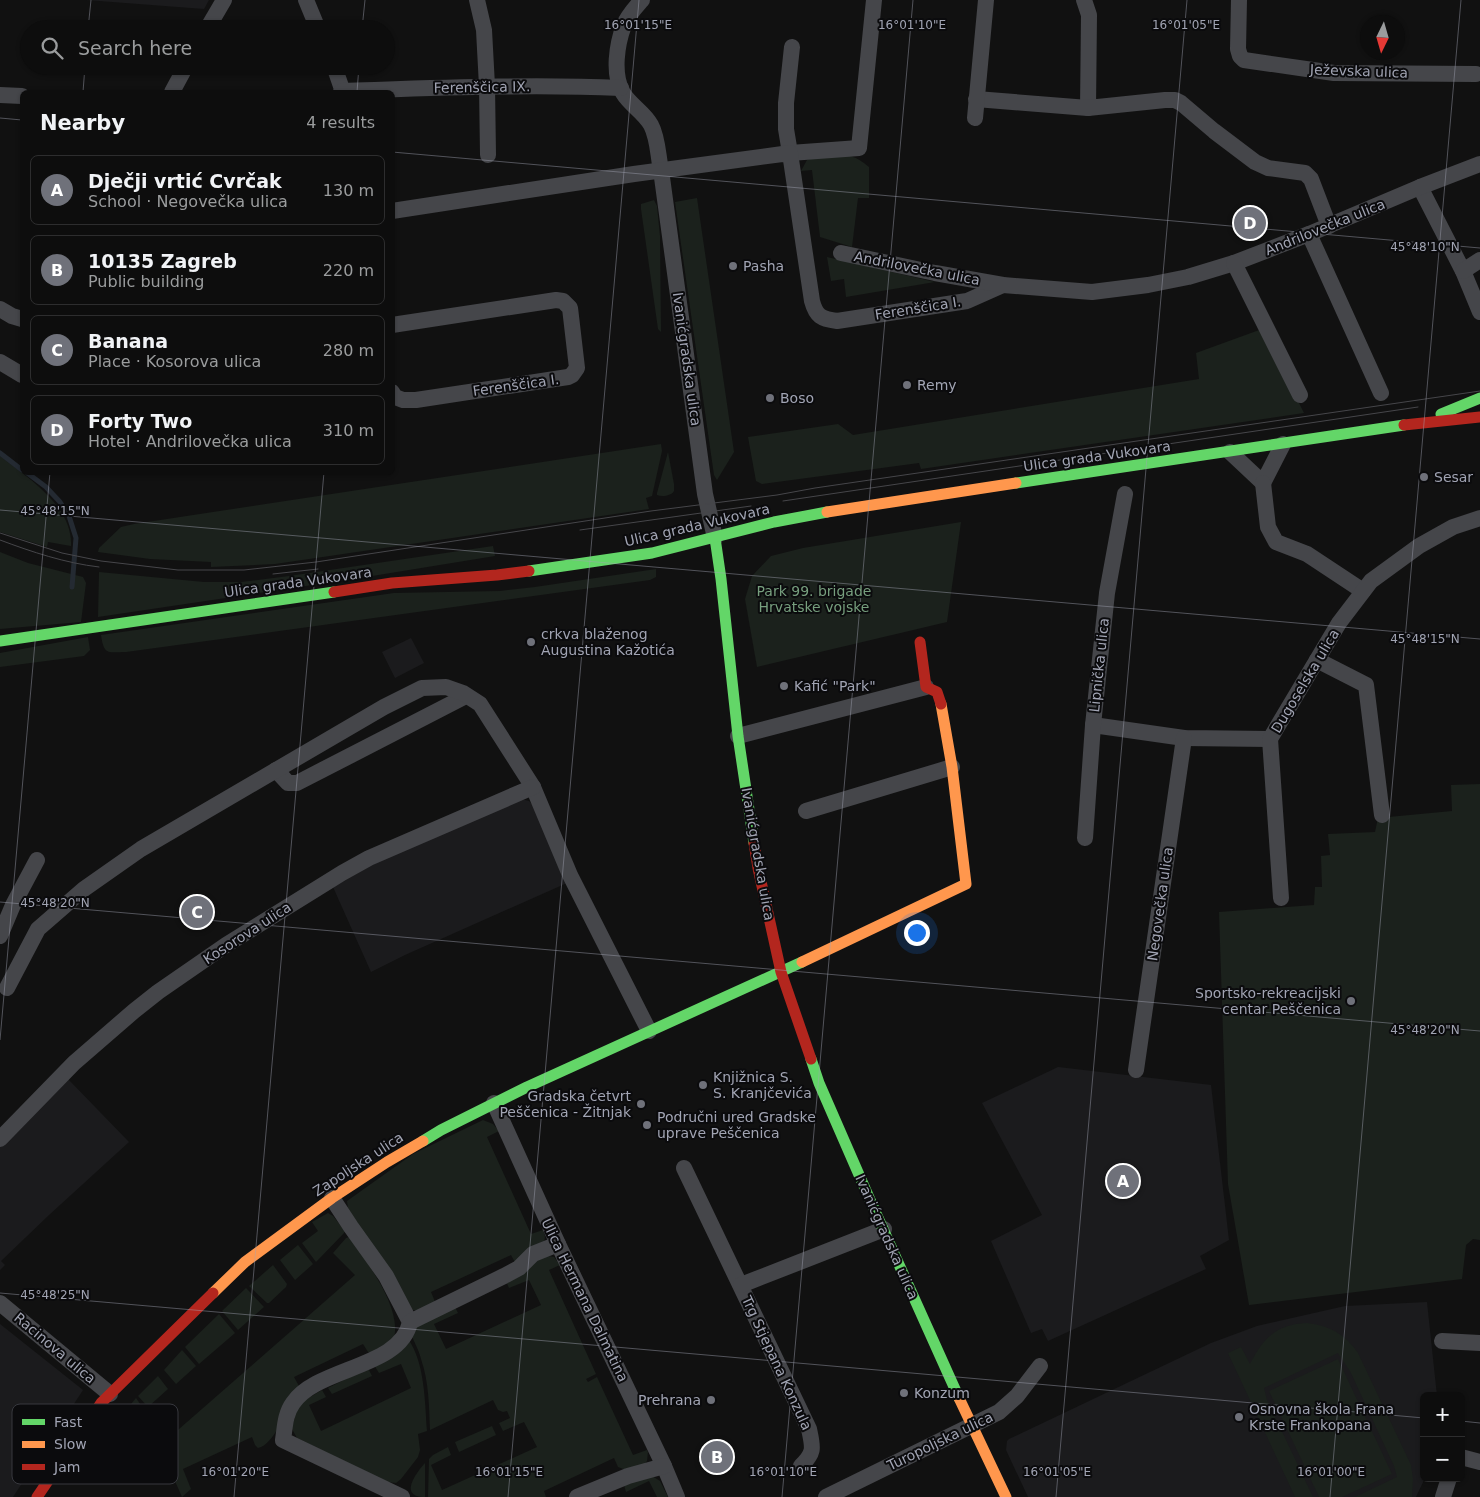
<!DOCTYPE html>
<html lang="en">
<head>
<meta charset="utf-8">
<style>
  :root { --surface:#0d0d0d; --page:#1b1b1b; --text:#f1f3f6; --muted:#9a9c9d; --line:#2d2d2e; --accent:#6f717a }
  body { margin:0; font-family:"DejaVu Sans",sans-serif; background:var(--page); color:var(--text) }
  .controls { position:absolute; right:15px; bottom:15px; display:grid; overflow:hidden; border-radius:8px; box-shadow:0 1px 4px #0004 }
  .controls button { width:45px; height:45px; display:grid; place-items:center; padding:0; border:0; border-bottom:1px solid var(--line); background:var(--surface); color:var(--text); font:25px sans-serif }
  .compass { position:absolute; left:1360px; top:15px; width:45px; height:45px; border-radius:50%; background:var(--surface); box-shadow:0 1px 4px #0004; rotate:185deg }
  .you { position:absolute; left:916px; top:932px; width:18px; height:18px; margin:-12px; border:4px solid #fff; border-radius:50%; background:#1a73e8; box-shadow:0 0 0 8px #1a73e833 }
  .badge { display:grid; place-items:center; width:32px; height:32px; border-radius:50%; background:var(--accent); color:#fff; font-size:16px; font-weight:700 }
  .pin { position:absolute; translate:-50% -50%; border:2px solid #fff; box-shadow:0 1px 5px #0006 }
  .list { margin:0; padding:0; list-style:none }
  h2 { display:flex; justify-content:space-between; align-items:center; height:65px; margin:0; padding:0 20px; font-size:21px }
  h2 small { font-size:16px; font-weight:400; color:var(--muted) }
  .list li { display:grid; grid-template-columns:32px 1fr auto; gap:15px; align-items:center; box-sizing:border-box; height:70px; margin:0 10px 10px; padding:0 10px; border:1px solid var(--line); border-radius:8px }
  .list b { display:block; font-size:19px; white-space:nowrap }
  .list p { margin:0; font-size:16px; white-space:nowrap; color:var(--muted) }
  .list em { font-size:16px; font-style:normal; color:var(--muted) }
  .icon { flex:none; width:28px; height:28px; fill:none; stroke:currentColor; stroke-width:2; stroke-linecap:round; stroke-linejoin:round }
  .map { position:relative; flex:none; width:1480px; height:1497px; overflow:hidden }
  .search { position:absolute; background:var(--surface); box-shadow:0 1px 4px #0004; left:20px; top:20px; width:375px; height:55px; display:flex; align-items:center; gap:12px; box-sizing:border-box; padding:0 18px; border-radius:28px; color:var(--muted); font-size:19px }
  .panel { position:absolute; background:var(--surface); box-shadow:0 1px 4px #0004; left:20px; top:90px; width:375px; height:385px; border-radius:8px }
  .map>svg:first-child { display:block }
  .built { fill:#1b1b1d }
  .green { fill:#1b211c }
  .lines { fill:none; stroke-linecap:round; stroke-linejoin:round }
  .stream { stroke:#242a32; stroke-width:5 }
  .street { stroke:#45464a; stroke-width:16 }
  .fast { stroke:#63d668; stroke-width:11 }
  .slow { stroke:#ff974d; stroke-width:11 }
  .jam { stroke:#b3261e; stroke-width:11 }
  .tram { stroke:#46464a; stroke-width:1 }
  .ticks { fill:none; stroke:#a1a4b3; stroke-width:1; stroke-opacity:0.45 }
  .poi-dot { fill:#6f717a; stroke:#0b0b0d; stroke-width:2 }
  .labels { text-anchor:middle; stroke-width:4; stroke-linejoin:round; paint-order:stroke }
  .street-label { font-size:14px; fill:#a1a4b3; stroke:#0b0b0d }
  .poi-label { font-size:14px; fill:#a1a4b3; stroke:#0b0b0d; text-anchor:start }
  .park-label { font-size:14px; fill:#779f7e; stroke:#0b0b0d }
  .key { fill:#0b0b0d; stroke:#38393f; stroke-width:1 }
  .key-label { font-size:14px; fill:#a1a4b3 }
  .ticks-label { font-size:12px; text-anchor:middle; fill:#a1a4b3; stroke:#0b0b0d; stroke-width:4; stroke-linejoin:round; paint-order:stroke }
</style>
</head>
<body>
<div class="map">
<svg width="1480" height="1497" viewBox="0 0 1480 1497">
  <rect width="100%" height="100%" fill="#111"/>
  <!-- built -->
  <g class="built">
    <path d="M86,0H209L204,9Z"/>
    <path d="M411,638L424,663L395,678L382,652Z"/>
    <path d="M521,799L529,801L533,805L567,883L405,955L371,972L333,887L419,839Z"/>
    <path d="M1058,1067L1211,1085L1229,1240L1200,1256L1206,1269L1048,1341L1042,1329L1031,1333L991,1241L1042,1215L982,1103Z"/>
    <path d="M66,1077L129,1142L49,1215L1,1261L5,1265L0,1270V1140Z"/>
    <path d="M1427,1302L1437,1396H1424L1425,1478L1416,1497H1028L1006,1450L1007,1441L1009,1439L1211,1343L1257,1326L1345,1306Z"/>
    <path d="M0,1324L83,1390L13,1497H0Z"/>
  </g>
  <!-- green -->
  <g class="green">
    <path d="M830,153C848,155 855,155 869,167V198H858L852,247L820,237L812,170L801,171L807,160Z"/>
    <path d="M697,198L734,452L717,480L714,475L675,202Z"/>
    <path d="M654,200L657,206L660,236L661,332L658,329L641,209V204Z"/>
    <path d="M827,257L935,282L846,297L844,279L831,281Z"/>
    <path d="M1262,329L1304,413L921,469L919,463L762,484L756,481L748,437L838,424L853,435L1199,379L1196,353Z"/>
    <path d="M661,444L662,451L652,496L646,498L649,509L275,564L211,567V562L150,559L98,552L99,548L121,527L134,524Z"/>
    <path d="M668,452L674,484V491C671,496 662,497 657,495V493Z"/>
    <path d="M0,456C28,478 73,506 71,546L48,542L47,547L0,532Z"/>
    <path d="M961,522L947,622L757,667L745,599L752,576L771,556L803,548Z"/>
    <path d="M493,546L495,556L366,577L98,617L99,572L204,582H241L289,576Z"/>
    <path d="M0,552L28,563L83,577L86,583L81,622L0,629Z"/>
    <path d="M656,569V577L650,580L126,652C108,652 104,656 101,635L394,593L500,591L535,587Z"/>
    <path d="M88,637L90,650L84,656L0,667V653Z"/>
    <path d="M1480,784V1240L1473,1239L1466,1245L1462,1279L1249,1305L1228,1184L1219,912L1314,905L1315,887H1322L1321,856L1330,855L1328,834L1375,832L1378,818L1452,811L1451,785Z"/>
    <path d="M483,1120L493,1124L499,1131L487,1137L531,1234L543,1230C545,1235 546,1238 543,1244L517,1266L511,1255L431,1292L436,1304C428,1307 419,1313 410,1309L348,1208L347,1201L413,1154Z"/>
    <path d="M328,1213L333,1216L345,1231L344,1233L316,1262L302,1243L318,1231L312,1222Z"/>
    <path d="M349,1237C366,1261 402,1307 394,1338L372,1353L368,1352L363,1344L294,1377L299,1386C291,1402 275,1445 258,1448L255,1445L252,1437L183,1469L191,1489L182,1497L167,1463L155,1450L355,1275L333,1253L346,1238Z"/>
    <path d="M298,1245L313,1264L295,1280L280,1260Z"/>
    <path d="M548,1256L554,1257L560,1265L549,1270L596,1374L586,1379L588,1382L597,1377L633,1455L647,1450L648,1452L647,1461L643,1466L626,1470L618,1467L614,1458L544,1491L546,1497H428L429,1459L433,1455L448,1447L451,1455L431,1465L442,1490L537,1447L524,1422L503,1431L499,1423L510,1418L507,1411L503,1412L498,1410L493,1400L430,1430C429,1406 429,1382 421,1359C419,1350 414,1342 411,1334L413,1329L454,1305L458,1313L434,1324L446,1349L541,1305L529,1280L509,1288L506,1281L533,1261Z"/>
    <path d="M273,1265L287,1284L286,1287L269,1303H267L249,1286Z"/>
    <path d="M246,1288L264,1307L238,1330L222,1311Z"/>
    <path d="M219,1314L235,1333L199,1364L185,1347Z"/>
    <path d="M1307,1323C1329,1325 1346,1335 1358,1353L1411,1465L1413,1479L1412,1497H1355L1397,1477L1394,1466L1350,1371L1338,1353L1264,1388L1267,1400L1313,1497H1295L1228,1353L1241,1347L1250,1364C1263,1338 1277,1324 1307,1323Z"/>
    <path d="M408,1339C425,1362 425,1403 427,1431L418,1434L420,1450L418,1457L401,1479L396,1483L387,1482L297,1438L292,1429L298,1404L322,1390L326,1397L309,1405L321,1431L411,1388L401,1364L379,1373L374,1365L400,1352Z"/>
    <path d="M182,1350L196,1366L176,1384L164,1370Z"/>
    <path d="M1338,1359L1392,1474L1342,1497H1319L1269,1391Z"/>
    <path d="M368,1368L372,1376L332,1394L328,1388Z"/>
    <path d="M158,1376L168,1389L148,1407L138,1396Z"/>
    <path d="M136,1398L145,1411L130,1424L122,1415Z"/>
    <path d="M492,1426L496,1435L459,1452L455,1442Z"/>
    <path d="M425,1463V1497C398,1497 416,1473 425,1463Z"/>
    <path d="M652,1476L660,1481L668,1497H657L649,1481L626,1492L623,1481Z"/>
  </g>
  <g class="lines">
    <!-- stream -->
    <g class="stream">
      <path d="M0,453L22,470"/>
      <path d="M26,472L46,487L60,502L69,516L76,538L72,587"/>
    </g>
    <!-- street -->
    <g class="street">
      <path d="M306,0L318,29"/>
      <path d="M477,0L484,30L487,86L488,155"/>
      <path d="M642,0C635,8 628,15 624,25C617,44 612,74 623,93C630,105 644,112 651,125C658,138 658,156 661,170L705,494L715,538"/>
      <path d="M1084,0L1089,15L1088,108"/>
      <path d="M1239,0L1238,49L1240,56L1244,60L1334,73L1476,74"/>
      <path d="M207,29L224,0"/>
      <path d="M792,47L786,103V129L790,153L859,148L874,0"/>
      <path d="M334,66L343,92"/>
      <path d="M172,92L186,66"/>
      <path d="M341,92L343,91C436,88 528,84 621,88"/>
      <path d="M0,95L22,96"/>
      <path d="M976,99L1088,108L1165,100H1175L1181,103L1214,131L1255,162L1268,168L1305,173L1311,179L1329,226"/>
      <path d="M975,118L986,0"/>
      <path d="M1420,187L1463,271L1480,312"/>
      <path d="M392,211L634,174L790,153L812,301C816,316 821,319 837,321L967,301L1003,285"/>
      <path d="M1309,234L1381,393"/>
      <path d="M841,253L935,273L1003,285L1092,292L1148,285L1188,277L1234,263L1309,234L1420,187L1480,164"/>
      <path d="M1234,263L1300,395"/>
      <path d="M1463,271L1480,260"/>
      <path d="M0,309L12,316L22,319"/>
      <path d="M392,325L556,300L563,301L570,308L577,368L572,375L568,377L416,400H403L395,397L392,392"/>
      <path d="M0,362L22,375"/>
      <path d="M1230,452L1263,483L1283,444"/>
      <path d="M1263,483L1268,527L1276,542L1307,554L1363,591"/>
      <path d="M1317,660L1366,685L1382,815"/>
      <path d="M1093,725L1184,738L1270,739"/>
      <path d="M738,736L926,687"/>
      <path d="M276,770L288,783H297L466,696"/>
      <path d="M806,811L952,767"/>
      <path d="M1085,838L1093,725L1107,593L1125,494"/>
      <path d="M1281,898L1270,739L1339,623L1371,581L1419,546L1453,527L1480,518"/>
      <path d="M0,936L13,905L37,860"/>
      <path d="M7,988L38,929L84,889L141,849L384,707L422,688L446,687L463,693L480,704L533,787L570,875L649,1031"/>
      <path d="M1136,1070L1184,738"/>
      <path d="M494,1103L558,1244L664,1466L677,1497"/>
      <path d="M0,1139L74,1063L134,1011L158,992L226,945L342,873L369,858L533,787"/>
      <path d="M684,1168L809,1429C813,1448 815,1452 801,1466"/>
      <path d="M332,1198L351,1227L386,1276L410,1322C401,1368 317,1367 293,1403C285,1414 285,1427 283,1440L402,1497"/>
      <path d="M741,1285L884,1229"/>
      <path d="M0,1303L110,1394"/>
      <path d="M410,1322L504,1276L519,1268L533,1254L558,1244"/>
      <path d="M1442,1341L1480,1343"/>
      <path d="M1461,1457L1480,1462"/>
      <path d="M577,1497L628,1476L664,1466"/>
      <path d="M826,1497L999,1412L1017,1396L1040,1366"/>
      <path d="M1443,1497L1449,1478"/>
    </g>
    <!-- fast -->
    <g class="fast">
      <path d="M1441,414L1480,398"/>
      <path d="M1016,483L1404,425"/>
      <path d="M715,538L721,579L738,736L754,843"/>
      <path d="M529,571L652,553L774,522L827,512"/>
      <path d="M0,641L334,592"/>
      <path d="M811,1059L819,1083L870,1200L959,1398"/>
      <path d="M423,1141L441,1130L527,1087L802,962"/>
    </g>
    <!-- slow -->
    <g class="slow">
      <path d="M827,512L1016,483"/>
      <path d="M802,962L966,884L952,767L941,704"/>
      <path d="M213,1293L245,1262L332,1198L387,1162L423,1141"/>
      <path d="M959,1398L1006,1497"/>
    </g>
    <!-- jam -->
    <g class="jam">
      <path d="M1404,425L1480,417"/>
      <path d="M334,592L392,583L497,575L529,571"/>
      <path d="M920,642L926,687L937,692L941,704"/>
      <path d="M754,843L758,868L781,972L811,1059"/>
      <path d="M37,1497L101,1403L213,1293"/>
    </g>
    <!-- tram -->
    <g class="tram">
      <path d="M783,501L1418,407"/>
      <path d="M580,530L751,506"/>
      <path d="M0,533L62,553L101,561L178,570H244L316,562L651,511L777,495L815,488L1480,391"/>
      <path d="M0,540C32,552 65,563 99,567"/>
      <path d="M273,574L318,569"/>
    </g>
  </g>
  <!-- ticks -->
  <path class="ticks" d="M88,29L91,0M362,29L365,0M83,92L85,66M357,92L359,66M0,118L22,120M392,152L1480,248M0,510L1480,639M0,902L1480,1031M0,1040L50,472M0,1293L1424,1418M1461,1421L1480,1423M234,1497L324,472M508,1497L639,0M782,1497L913,0M1056,1497L1187,0M1330,1497L1461,0"/>
  <!-- markers -->
  <g class="poi-dot">
    <circle cx="733" cy="266" r="5"/>
    <circle cx="907" cy="385" r="5"/>
    <circle cx="770" cy="398" r="5"/>
    <circle cx="1424" cy="477" r="5"/>
    <circle cx="531" cy="642" r="5"/>
    <circle cx="784" cy="686" r="5"/>
    <circle cx="1351" cy="1001" r="5"/>
    <circle cx="703" cy="1085" r="5"/>
    <circle cx="641" cy="1104" r="5"/>
    <circle cx="647" cy="1125" r="5"/>
    <circle cx="904" cy="1393" r="5"/>
    <circle cx="711" cy="1400" r="5"/>
    <circle cx="1239" cy="1417" r="5"/>
  </g>
  <g class="labels">
    <!-- street labels -->
    <g class="street-label">
      <text transform="translate(1359 71) rotate(2)" y="5">Ježevska ulica</text>
      <text transform="translate(482 87) rotate(-1)" y="5">Ferenščica IX.</text>
      <text transform="translate(1325 227) rotate(-22)" y="5">Andrilovečka ulica</text>
      <text transform="translate(917 268) rotate(11)" y="5">Andrilovečka ulica</text>
      <text transform="translate(918 308) rotate(-9)" y="5">Ferenščica I.</text>
      <text transform="translate(687 359) rotate(82)" y="5">Ivanićgradska ulica</text>
      <text transform="translate(516 385) rotate(-8)" y="5">Ferenščica I.</text>
      <text transform="translate(1097 456) rotate(-8)" y="5">Ulica grada Vukovara</text>
      <text transform="translate(697 525) rotate(-13)" y="5">Ulica grada Vukovara</text>
      <text transform="translate(298 582) rotate(-8)" y="5">Ulica grada Vukovara</text>
      <text transform="translate(1099 665) rotate(-84)" y="5">Lipnička ulica</text>
      <text transform="translate(1305 681) rotate(-59)" y="5">Dugoselska ulica</text>
      <text transform="translate(758 854) rotate(80)" y="5">Ivanićgradska ulica</text>
      <text transform="translate(1160 904) rotate(-82)" y="5">Negovečka ulica</text>
      <text transform="translate(247 933) rotate(-33)" y="5">Kosorova ulica</text>
      <text transform="translate(358 1164) rotate(-33)" y="5">Zapoljska ulica</text>
      <text transform="translate(887 1237) rotate(66)" y="5">Ivanićgradska ulica</text>
      <text transform="translate(585 1300) rotate(64)" y="5">Ulica Hermana Dalmatina</text>
      <text transform="translate(55 1348) rotate(40)" y="5">Racinova ulica</text>
      <text transform="translate(777 1363) rotate(65)" y="5">Trg Stjepana Konzula</text>
      <text transform="translate(940 1441) rotate(-26)" y="5">Turopoljska ulica</text>
    </g>
    <!-- poi labels -->
    <g class="poi-label">
      <text x="743" y="271">Pasha</text>
      <text x="917" y="390">Remy</text>
      <text x="780" y="403">Boso</text>
      <text x="1434" y="482">Sesar</text>
      <text x="541" y="639">crkva blaženog<tspan x="541" dy="16">Augustina Kažotića</tspan></text>
      <text x="794" y="691">Kafić "Park"</text>
      <text x="1341" y="998" text-anchor="end">Sportsko-rekreacijski<tspan x="1341" dy="16">centar Peščenica</tspan></text>
      <text x="713" y="1082">Knjižnica S.<tspan x="713" dy="16">S. Kranjčevića</tspan></text>
      <text x="631" y="1101" text-anchor="end">Gradska četvrt<tspan x="631" dy="16">Peščenica - Žitnjak</tspan></text>
      <text x="657" y="1122">Područni ured Gradske<tspan x="657" dy="16">uprave Peščenica</tspan></text>
      <text x="914" y="1398">Konzum</text>
      <text x="701" y="1405" text-anchor="end">Prehrana</text>
      <text x="1249" y="1414">Osnovna škola Frana<tspan x="1249" dy="16">Krste Frankopana</tspan></text>
    </g>
    <!-- park labels -->
    <g class="park-label">
      <text x="814" y="596">Park 99. brigade<tspan x="814" dy="16">Hrvatske vojske</tspan></text>
    </g>
  </g>
  <!-- legend -->
  <rect x="12" y="1404" width="166" height="80" rx="8" class="key"/>
  <rect x="22" y="1419" width="23" height="6" fill="#63d668"/>
  <rect x="22" y="1441" width="23" height="7" fill="#ff974d"/>
  <rect x="22" y="1464" width="23" height="6" fill="#b3261e"/>
  <g class="key-label">
    <text x="54" y="1427">Fast</text>
    <text x="54" y="1449">Slow</text>
    <text x="54" y="1472">Jam</text>
  </g>
  <g class="ticks-label">
    <text x="638" y="29">16°01'15"E</text>
    <text x="912" y="29">16°01'10"E</text>
    <text x="1186" y="29">16°01'05"E</text>
    <text x="1425" y="251">45°48'10"N</text>
    <text x="55" y="515">45°48'15"N</text>
    <text x="1425" y="643">45°48'15"N</text>
    <text x="55" y="907">45°48'20"N</text>
    <text x="1425" y="1034">45°48'20"N</text>
    <text x="55" y="1299">45°48'25"N</text>
    <text x="235" y="1476">16°01'20"E</text>
    <text x="509" y="1476">16°01'15"E</text>
    <text x="783" y="1476">16°01'10"E</text>
    <text x="1057" y="1476">16°01'05"E</text>
    <text x="1331" y="1476">16°01'00"E</text>
  </g>
</svg>
<div class="controls">
<button>+</button>
<button>−</button>
</div>
<svg class="compass" viewBox="-18 -18 36 36"><path d="M0-13l5 13h-10z" fill="#e53935"/><path d="M0 13l5-13h-10z" fill="#9a9c9d"/></svg>
<div class="you"></div>
<div class="pin badge" style="left:1123px;top:1181px">A</div>
<div class="pin badge" style="left:717px;top:1457px">B</div>
<div class="pin badge" style="left:197px;top:912px">C</div>
<div class="pin badge" style="left:1250px;top:223px">D</div>
<div class="search"><svg class="icon" aria-label="search" viewBox="0 0 24 24"><circle cx="10" cy="10" r="6"/><path d="M15 15l6 6"/></svg>Search here</div>
<section class="panel">
<h2>Nearby<small>4 results</small></h2>
<ul class="list">
<li><span class="badge">A</span><div><b>Dječji vrtić Cvrčak</b><p>School · Negovečka ulica</p></div><em>130 m</em></li>
<li><span class="badge">B</span><div><b>10135 Zagreb</b><p>Public building</p></div><em>220 m</em></li>
<li><span class="badge">C</span><div><b>Banana</b><p>Place · Kosorova ulica</p></div><em>280 m</em></li>
<li><span class="badge">D</span><div><b>Forty Two</b><p>Hotel · Andrilovečka ulica</p></div><em>310 m</em></li>
</ul>
</section>
</div>
</body>
</html>
